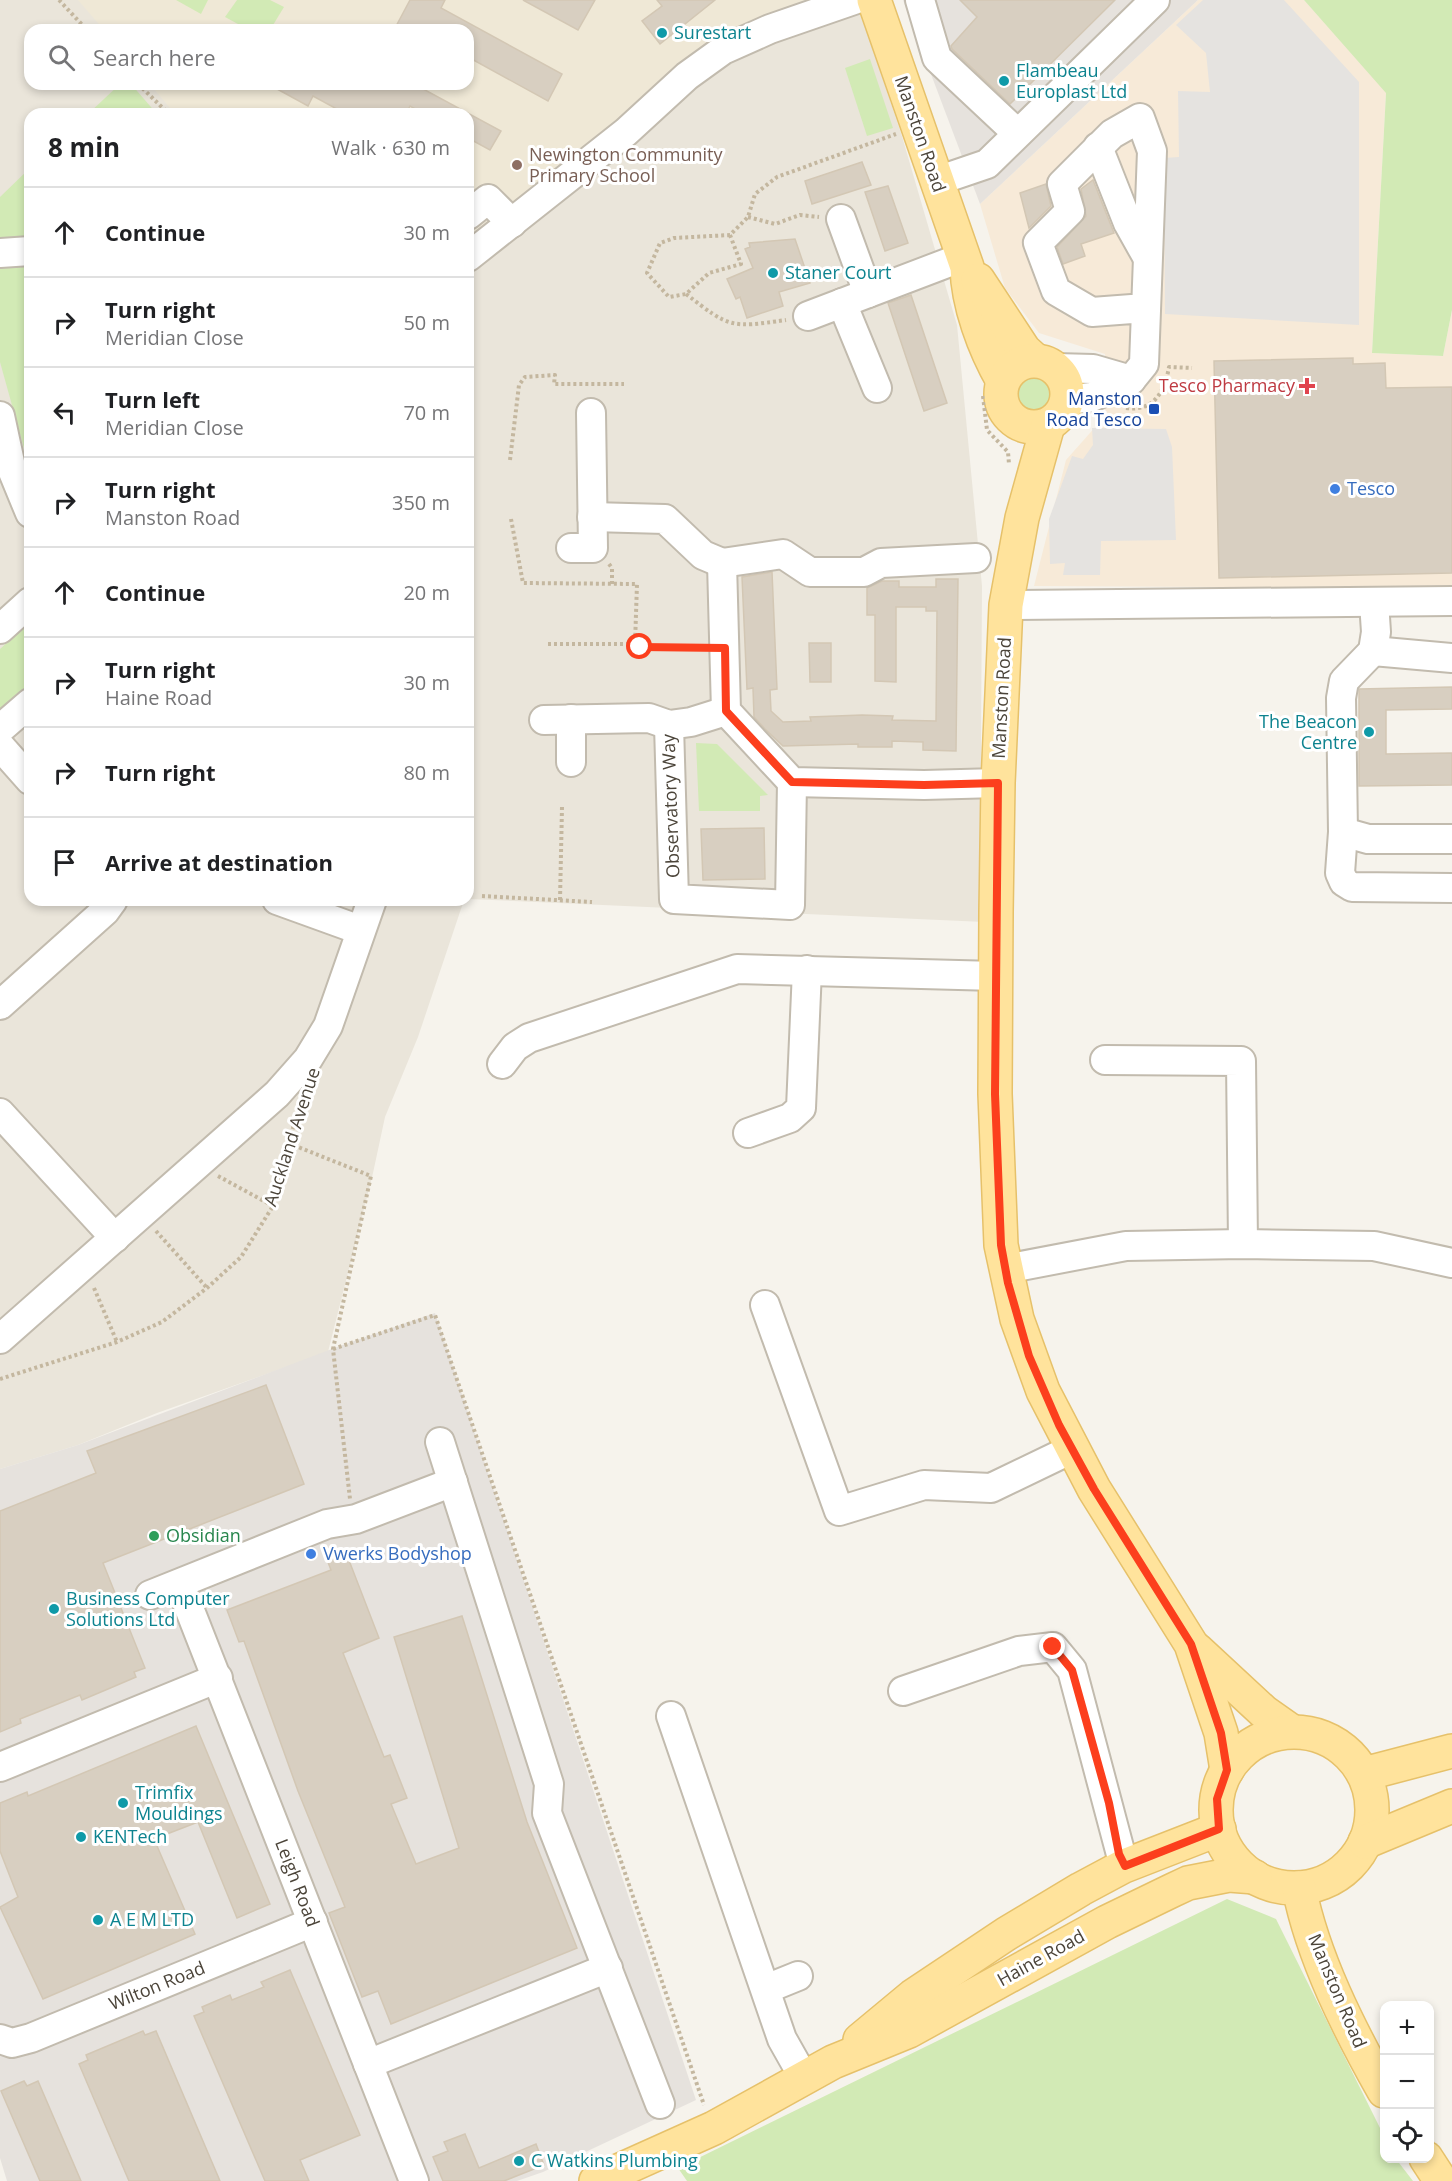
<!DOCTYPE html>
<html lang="en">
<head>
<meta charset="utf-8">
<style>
  :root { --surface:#fff; --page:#f6f6f6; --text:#202124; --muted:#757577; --line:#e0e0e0 }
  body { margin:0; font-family:"Open Sans",sans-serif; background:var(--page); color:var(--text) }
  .controls { position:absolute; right:18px; bottom:18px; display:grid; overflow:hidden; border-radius:12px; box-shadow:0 3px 9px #0003 }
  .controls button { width:54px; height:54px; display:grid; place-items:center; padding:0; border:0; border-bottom:2px solid var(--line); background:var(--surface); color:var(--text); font:30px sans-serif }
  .stop { position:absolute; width:18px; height:18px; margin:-14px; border:4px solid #fc3f1d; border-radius:50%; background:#fff }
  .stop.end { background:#fc3f1d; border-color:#fff; box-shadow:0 2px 6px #0008 }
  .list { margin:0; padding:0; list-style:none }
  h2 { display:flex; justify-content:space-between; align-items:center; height:78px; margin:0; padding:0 24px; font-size:26px }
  h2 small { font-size:20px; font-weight:400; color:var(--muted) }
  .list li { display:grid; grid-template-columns:39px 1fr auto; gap:18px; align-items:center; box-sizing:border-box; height:90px; padding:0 24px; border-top:2px solid var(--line) }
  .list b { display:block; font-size:22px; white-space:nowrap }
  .list p { margin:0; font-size:20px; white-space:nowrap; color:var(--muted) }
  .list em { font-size:20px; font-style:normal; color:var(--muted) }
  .icon { flex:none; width:33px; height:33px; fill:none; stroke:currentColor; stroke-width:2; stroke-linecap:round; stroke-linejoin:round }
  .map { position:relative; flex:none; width:1452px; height:2181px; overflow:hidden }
  .search { position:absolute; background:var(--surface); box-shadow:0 3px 9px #0003; left:24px; top:24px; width:450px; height:66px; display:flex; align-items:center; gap:15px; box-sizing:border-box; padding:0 21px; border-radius:18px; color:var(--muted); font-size:22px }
  .panel { position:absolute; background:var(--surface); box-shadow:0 3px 9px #0003; left:24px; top:108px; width:450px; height:798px; border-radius:18px }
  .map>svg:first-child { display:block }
  .residential { fill:#eae5da; fill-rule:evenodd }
  .commercial { fill:#f7ead8 }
  .industrial { fill:#e6e2dd }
  .education { fill:#efe8d6 }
  .green { fill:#d2eab5 }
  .parking { fill:#e5e3e0 }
  .building { fill:#d8cfc1; stroke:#d3c7b4; stroke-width:1.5 }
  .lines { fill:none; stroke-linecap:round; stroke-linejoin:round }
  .minor-casing { stroke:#c2bbae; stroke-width:32 }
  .major-casing { stroke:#e6c16a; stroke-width:36 }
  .path { stroke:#c4b79f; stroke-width:4; stroke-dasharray:3 3; stroke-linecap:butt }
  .minor { stroke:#fff; stroke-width:28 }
  .major { stroke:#ffe39c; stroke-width:33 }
  .route { stroke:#fc3f1d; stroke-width:8 }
  .culture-dot { fill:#0f9aa8; stroke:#fff; stroke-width:2 }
  .education-dot { fill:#8d6e63; stroke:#fff; stroke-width:2 }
  .health-dot { fill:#e0444e; stroke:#fff; stroke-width:2 }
  .transit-dot { fill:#1a4fb4; stroke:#fff; stroke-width:2 }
  .shop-dot { fill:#3f7fe0; stroke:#fff; stroke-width:2 }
  .leisure-dot { fill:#2e9e5b; stroke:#fff; stroke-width:2 }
  .labels { text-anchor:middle; stroke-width:6; stroke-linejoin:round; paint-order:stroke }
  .culture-label { font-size:18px; fill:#0d838f; stroke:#fff; text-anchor:start }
  .street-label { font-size:18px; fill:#4b4439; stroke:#fff }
  .education-label { font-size:18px; fill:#785e54; stroke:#fff; text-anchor:start }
  .health-label { font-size:18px; fill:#be3a42; stroke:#fff; text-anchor:end }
  .transit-label { font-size:18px; fill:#164399; stroke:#fff; text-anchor:end }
  .shop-label { font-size:18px; fill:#366cbe; stroke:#fff; text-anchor:start }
  .leisure-label { font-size:18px; fill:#27864d; stroke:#fff; text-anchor:start }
</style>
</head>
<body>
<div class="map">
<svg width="1452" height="2181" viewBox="0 0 1452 2181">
  <rect width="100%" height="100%" fill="#f6f3ec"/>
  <!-- residential -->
  <path class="residential" d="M0,0H856L901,133L957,325L982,586L981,741L984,922L468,899V114H30V900H464L418,1037L385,1117L373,1173L328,1352L157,1413L78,1445L0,1469ZM30,30H468V84H30Z"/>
  <!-- commercial -->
  <path class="commercial" d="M1198,0H1304L1386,92L1372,353L1443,356L1452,310V588L1034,586L1066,460L1105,416V354L1039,333L1005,288L980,204Z"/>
  <!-- industrial -->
  <g class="industrial">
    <path d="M903,0H1198L980,204Z"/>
    <path d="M435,1313L696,2100L543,2172L517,2181H7L0,2158V1469L78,1445L337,1347Z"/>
  </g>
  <!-- education -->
  <path class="education" d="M78,0H811L767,15L715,38L468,247V114H175L150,84H468V30H104Z"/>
  <!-- green -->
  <g class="green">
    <path d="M176,0H208L201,14Z"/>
    <path d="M237,0H270L284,7L270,30H249L225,17Z"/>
    <path d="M1304,0H1452V310L1443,356L1372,353L1386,93Z"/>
    <path d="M870,59L893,128L867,136L845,68Z"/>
    <path d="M120,84H131L157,114H88Z"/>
    <path d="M30,168V236L0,238V197Z"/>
    <path d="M30,264V470L0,362V266Z"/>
    <circle cx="1034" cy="394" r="19"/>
    <path d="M30,622V697L0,723V649Z"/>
    <path d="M696,743L717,744L768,795L760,796V811H699Z"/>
    <path d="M1227,1899L1276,1919L1384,2136V2158L1396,2159L1413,2181H687L678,2168Z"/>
  </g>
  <!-- parking -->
  <g class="parking">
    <path d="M1203,0H1284L1359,82V325L1165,314L1164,158L1179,157L1178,91L1210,92L1206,53L1176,25Z"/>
    <path d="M1092,428L1166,429L1172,447L1176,540L1101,541L1100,575H1063L1065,563L1050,564L1049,519L1072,456L1083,459L1093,445Z"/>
  </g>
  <!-- building -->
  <g class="building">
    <path d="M410,0H445L441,8L562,74L548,101L468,57V30H394Z"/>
    <path d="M523,0H595L578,30Z"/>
    <path d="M657,0H715L660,44L642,21L662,6Z"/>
    <path d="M960,0H1115L1010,104L952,49L951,46L977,17Z"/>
    <path d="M268,84H414L501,131L490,150L468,138V114H424L410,106L406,114H346L313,96L308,106Z"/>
    <path d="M862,162L871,185L812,204L805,181Z"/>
    <path d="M1093,180L1114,233L1081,244L1085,256L1063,264L1057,247L1086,216L1081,189Z"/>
    <path d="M1046,184L1051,206L1029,228L1020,193Z"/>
    <path d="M888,186L908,243L885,251L865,192Z"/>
    <path d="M795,239L810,283L779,292L783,306L747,318L740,297L736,299L727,279L753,268L745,249L750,247L749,243Z"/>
    <path d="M911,295L947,403L924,411L888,303Z"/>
    <path d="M1353,358V364L1385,363L1386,388L1452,387V573L1219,578L1214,361Z"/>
    <path d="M772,572L777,689L770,690L771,711L783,722L811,721L810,717L862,715L893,716L892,720L936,721L937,611H926V607H896V682L875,681V615H867V588L882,581H899V587H936V579H958L956,751L923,750V742L892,741V747H858V744L783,746L765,729L754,717L753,688L747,689L742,577Z"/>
    <path d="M809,643H831V682H810Z"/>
    <path d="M1452,687V709L1386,710V754L1452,753V785L1359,786V689Z"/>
    <path d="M764,828L765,879L703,880L701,829Z"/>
    <path d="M266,1385L304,1484L103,1563L145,1668L134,1672L136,1677L108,1689L82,1700L80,1695L20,1719L21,1723L0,1732V1511L96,1473L87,1451Z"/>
    <path d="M345,1550L379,1638L343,1653L384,1757L390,1755L407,1798L391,1804L416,1864L459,1848L394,1637L462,1616L527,1822L577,1948L391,2024L378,1991L362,1997L329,1913L345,1907L298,1791L244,1641L239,1642L227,1610L331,1570L326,1557Z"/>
    <path d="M196,1726L270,1904L237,1918L198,1822L154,1839L195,1934L43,1999L0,1907L18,1897L0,1851V1803L27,1792L28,1796Z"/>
    <path d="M290,1970L360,2135L300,2160L309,2181H265L194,2016L204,2012L202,2007L230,1995L232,2000L264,1987L261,1982Z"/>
    <path d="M143,2031L145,2035L156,2031L220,2181H129L79,2064L88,2060L86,2055Z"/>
    <path d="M24,2081L27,2086L38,2081L81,2181H40L1,2091Z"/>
    <path d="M465,2134L479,2168L536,2144L544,2165L504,2181H443L433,2157L448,2151L444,2142Z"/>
  </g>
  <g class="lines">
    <defs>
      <g id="minor">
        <path d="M920,0L937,58L1017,133"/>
        <path d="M1098,147L1128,223L1146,255"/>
        <path d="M937,181L987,164L1155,0"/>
        <path d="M468,215L488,199L512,223"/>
        <path d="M841,219L868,293"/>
        <path d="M0,253L30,251"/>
        <path d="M468,257L626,132L687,76L723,50L770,29L854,0"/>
        <path d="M842,303L877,388"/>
        <path d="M808,316L963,257"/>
        <path d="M1056,368L1093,369L1131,380"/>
        <path d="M1067,400L1092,397L1131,380L1144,364L1152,151L1140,118L1112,134L1062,184L1070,211L1038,243L1056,291L1092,312L1145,308"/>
        <path d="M0,416L11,467L30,513"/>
        <path d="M592,517L665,519L703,555L722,563"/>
        <path d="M571,548H593L591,413"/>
        <path d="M976,558L881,563L864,572H810L783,554L722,563L726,711L792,782L924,785L998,783"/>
        <path d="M1374,602L1376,632L1373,651L1344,681L1341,698L1343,832L1340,873L1344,882L1352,887L1452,888"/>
        <path d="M1006,605L1452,601"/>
        <path d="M0,629L30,602"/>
        <path d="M1373,651L1452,658"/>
        <path d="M571,719V762"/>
        <path d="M544,720L649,718L669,725L691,722L726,711"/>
        <path d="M669,725L674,899L790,905L792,782"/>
        <path d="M0,729L30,703"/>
        <path d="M0,746L30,780"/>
        <path d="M1343,832L1368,839H1452"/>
        <path d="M277,900L360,930"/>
        <path d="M0,1005L105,911L113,900"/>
        <path d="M1105,1060L1241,1061L1243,1244"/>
        <path d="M502,1064L515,1047L529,1038L737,969L996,976"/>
        <path d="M0,1113L115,1238"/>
        <path d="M748,1133L790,1118L801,1108L807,970"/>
        <path d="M1005,1269L1126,1246L1243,1244L1374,1246L1452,1263"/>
        <path d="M765,1305L839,1511L924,1485L991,1488L1072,1449"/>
        <path d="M0,1339L277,1094L308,1059L328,1026L372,900"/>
        <path d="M440,1442L549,1784L547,1813L660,2104"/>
        <path d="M180,1585L414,2181"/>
        <path d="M150,1595L327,1524L356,1519L453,1482"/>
        <path d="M903,1691L1019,1651L1053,1647L1072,1670L1124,1866"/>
        <path d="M671,1716L782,2039L804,2078"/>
        <path d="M0,1767L218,1678"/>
        <path d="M766,1989L798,1976"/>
        <path d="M0,2039L12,2043L31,2038L313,1922"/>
        <path d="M368,2064L608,1968"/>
      </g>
      <g id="major">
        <path d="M874,0L967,267C968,305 984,348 1003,381"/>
        <path d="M978,280L1024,350L1035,360"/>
        <circle cx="1034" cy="394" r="33"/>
        <path d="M1048,425L1022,518L1006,605L998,783L996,912L995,1094L1001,1245L1017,1319L1043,1391L1094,1489L1191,1644L1221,1733L1227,1770"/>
        <path d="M1197,1650L1264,1712L1291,1731"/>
        <circle cx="1294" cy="1810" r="78"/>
        <path d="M1364,1774L1452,1751"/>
        <path d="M1365,1842L1452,1806"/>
        <path d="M1299,1888C1313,1958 1349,2029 1384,2091"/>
        <path d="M860,2040L913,1996L1006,1934L1081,1889L1124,1866L1219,1829"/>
        <path d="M1426,2158L1441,2181"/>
        <path d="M596,2181L714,2128L833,2062L909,2031L1107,1922L1173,1890L1188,1883L1229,1875L1255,1877"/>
      </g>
    </defs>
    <!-- minor casing -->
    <use href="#minor" class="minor-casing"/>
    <!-- major casing -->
    <use href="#major" class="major-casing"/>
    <!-- path -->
    <g class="path">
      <path d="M59,0L87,30"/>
      <path d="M138,84L169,114"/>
      <path d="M748,217L775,224L800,215L819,217"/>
      <path d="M730,235L741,264L709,273L686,294L669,297L647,273L660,243L674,238L730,235L748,217L755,194L777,177L896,134"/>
      <path d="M25,294L30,296"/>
      <path d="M686,294C730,328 730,328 786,320"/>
      <path d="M983,396L987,430L1008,452L1009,464"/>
      <path d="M1126,408C1155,412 1165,390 1169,367L1192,368"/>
      <path d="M510,460L519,385L525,377L555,375L554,384H624"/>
      <path d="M511,519L523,583L637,584L635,644L640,647L703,648"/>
      <path d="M609,564L612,568V584"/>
      <path d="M548,644H635"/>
      <path d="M482,896L592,902"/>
      <path d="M560,900L562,807"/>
      <path d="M288,1143L371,1176L333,1349L350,1499"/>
      <path d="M218,1176L273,1206"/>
      <path d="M156,1231L207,1288"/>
      <path d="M94,1288L117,1342"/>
      <path d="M333,1349L435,1315L704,2105"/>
      <path d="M0,1379L117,1342L162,1322L207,1288L241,1257L273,1206L288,1143L301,1104"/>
    </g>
    <!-- minor -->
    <use href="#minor" class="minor"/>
    <!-- major -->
    <use href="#major" class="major"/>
  </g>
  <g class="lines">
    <!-- route -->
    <path class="route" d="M640,647L725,648L726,711L792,782L924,785L998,783L995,1094L1001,1245L1008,1283L1029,1356L1059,1425L1094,1489L1191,1644L1221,1733L1227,1770L1217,1799L1219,1829L1125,1866L1119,1854L1109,1803L1072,1670L1053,1647"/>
  </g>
  <!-- markers -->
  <g class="culture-dot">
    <circle cx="662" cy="33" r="6"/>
    <circle cx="1004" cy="81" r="6"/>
    <circle cx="773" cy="273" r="6"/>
    <circle cx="1369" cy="732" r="6"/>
    <circle cx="54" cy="1609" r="6"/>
    <circle cx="123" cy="1803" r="6"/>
    <circle cx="81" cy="1837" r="6"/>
    <circle cx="98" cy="1920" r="6"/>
    <circle cx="519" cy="2161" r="6"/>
  </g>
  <circle class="education-dot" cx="517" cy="165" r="6"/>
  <path class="health-dot" d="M1304 377h6v6h6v6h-6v6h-6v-6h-6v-6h6z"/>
  <rect class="transit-dot" x="1148" y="403" width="12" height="12" rx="3"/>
  <g class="shop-dot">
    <circle cx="1335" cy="489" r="6"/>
    <circle cx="311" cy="1554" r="6"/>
  </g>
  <circle class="leisure-dot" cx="154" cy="1536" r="6"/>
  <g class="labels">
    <!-- culture labels -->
    <g class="culture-label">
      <text x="674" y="39">Surestart</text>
      <text x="1016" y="77">Flambeau<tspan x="1016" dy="21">Europlast Ltd</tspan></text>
      <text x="785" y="279">Staner Court</text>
      <text x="1357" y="728" text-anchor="end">The Beacon<tspan x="1357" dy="21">Centre</tspan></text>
      <text x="66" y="1605">Business Computer<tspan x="66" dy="21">Solutions Ltd</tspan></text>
      <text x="135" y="1799">Trimfix<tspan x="135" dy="21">Mouldings</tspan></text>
      <text x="93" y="1843">KENTech</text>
      <text x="110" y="1926">A E M LTD</text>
      <text x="531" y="2167">C Watkins Plumbing</text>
    </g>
    <!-- street labels -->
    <g class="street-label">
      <text transform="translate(920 134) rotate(71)" y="6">Manston Road</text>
      <text transform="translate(1002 698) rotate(-87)" y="6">Manston Road</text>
      <text transform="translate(671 806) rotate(-92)" y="6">Observatory Way</text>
      <text transform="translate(292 1137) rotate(-72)" y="6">Auckland Avenue</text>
      <text transform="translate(297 1883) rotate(69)" y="6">Leigh Road</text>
      <text transform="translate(1041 1958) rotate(-29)" y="6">Haine Road</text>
      <text transform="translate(157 1986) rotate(-22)" y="6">Wilton Road</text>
      <text transform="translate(1337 1991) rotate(67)" y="6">Manston Road</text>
    </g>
    <!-- education labels -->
    <g class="education-label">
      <text x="529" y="161">Newington Community<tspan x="529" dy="21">Primary School</tspan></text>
    </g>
    <!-- health labels -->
    <g class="health-label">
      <text x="1295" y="392">Tesco Pharmacy</text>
    </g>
    <!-- transit labels -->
    <g class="transit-label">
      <text x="1142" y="405">Manston<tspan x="1142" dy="21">Road Tesco</tspan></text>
    </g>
    <!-- shop labels -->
    <g class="shop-label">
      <text x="1347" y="495">Tesco</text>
      <text x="323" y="1560">Vwerks Bodyshop</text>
    </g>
    <!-- leisure labels -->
    <g class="leisure-label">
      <text x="166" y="1542">Obsidian</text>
    </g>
  </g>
</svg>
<div class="controls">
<button>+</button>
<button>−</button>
<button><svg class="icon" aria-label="locate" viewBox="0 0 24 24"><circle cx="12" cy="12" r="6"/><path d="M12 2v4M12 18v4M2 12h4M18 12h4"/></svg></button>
</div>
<div class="stop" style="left:640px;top:647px"></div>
<div class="stop end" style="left:1053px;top:1647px"></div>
<div class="search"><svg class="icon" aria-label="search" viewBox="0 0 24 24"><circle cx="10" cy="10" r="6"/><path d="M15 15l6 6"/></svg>Search here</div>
<section class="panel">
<h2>8 min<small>Walk · 630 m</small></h2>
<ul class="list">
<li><svg class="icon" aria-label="ahead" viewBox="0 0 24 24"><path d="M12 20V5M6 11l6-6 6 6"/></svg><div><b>Continue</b></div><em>30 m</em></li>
<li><svg class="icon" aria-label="right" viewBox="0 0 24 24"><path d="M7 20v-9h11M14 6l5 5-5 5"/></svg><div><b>Turn right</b><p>Meridian Close</p></div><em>50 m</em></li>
<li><svg class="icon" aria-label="left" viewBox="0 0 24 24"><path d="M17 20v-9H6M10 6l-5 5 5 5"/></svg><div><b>Turn left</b><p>Meridian Close</p></div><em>70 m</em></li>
<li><svg class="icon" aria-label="right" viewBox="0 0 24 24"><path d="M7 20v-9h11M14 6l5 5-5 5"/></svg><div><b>Turn right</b><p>Manston Road</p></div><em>350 m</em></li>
<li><svg class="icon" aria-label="ahead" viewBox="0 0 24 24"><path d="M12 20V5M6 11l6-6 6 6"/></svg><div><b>Continue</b></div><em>20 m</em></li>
<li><svg class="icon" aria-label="right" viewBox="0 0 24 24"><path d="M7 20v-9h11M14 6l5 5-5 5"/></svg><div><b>Turn right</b><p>Haine Road</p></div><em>30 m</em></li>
<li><svg class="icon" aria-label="right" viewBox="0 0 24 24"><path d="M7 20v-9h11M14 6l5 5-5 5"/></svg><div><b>Turn right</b></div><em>80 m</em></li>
<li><svg class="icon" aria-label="arrive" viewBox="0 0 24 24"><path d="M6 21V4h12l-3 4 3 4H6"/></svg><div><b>Arrive at destination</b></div></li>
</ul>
</section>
</div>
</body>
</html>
